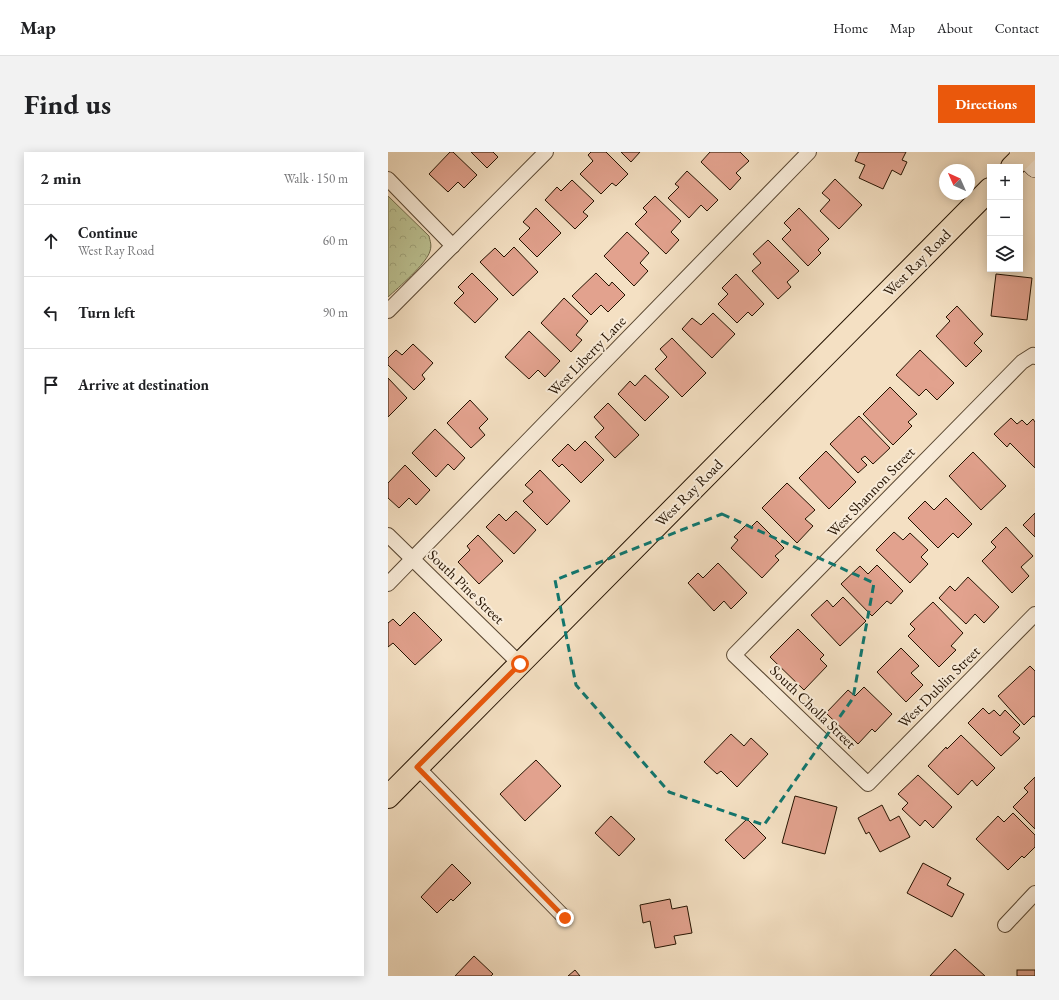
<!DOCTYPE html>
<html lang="en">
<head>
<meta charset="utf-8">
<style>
  :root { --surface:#fff; --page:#f2f2f2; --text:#202124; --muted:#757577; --line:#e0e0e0; --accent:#ea580c }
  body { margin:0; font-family:"EB Garamond",serif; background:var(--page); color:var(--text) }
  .controls { position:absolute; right:12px; top:12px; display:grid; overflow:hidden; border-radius:0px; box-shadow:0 2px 10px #0003 }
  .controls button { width:36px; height:36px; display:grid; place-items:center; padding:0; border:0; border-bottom:1px solid var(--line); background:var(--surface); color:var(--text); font:20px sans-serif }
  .compass { position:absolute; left:551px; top:12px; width:36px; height:36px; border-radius:50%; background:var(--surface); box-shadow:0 2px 10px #0003; rotate:315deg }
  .stop { position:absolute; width:12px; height:12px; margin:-9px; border:3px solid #ea580c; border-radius:50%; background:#fff }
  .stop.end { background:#ea580c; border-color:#fff; box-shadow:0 1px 4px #0008 }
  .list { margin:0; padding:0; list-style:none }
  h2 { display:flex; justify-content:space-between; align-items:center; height:52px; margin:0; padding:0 16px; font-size:17px }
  h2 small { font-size:13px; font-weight:400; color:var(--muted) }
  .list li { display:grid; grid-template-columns:26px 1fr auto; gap:12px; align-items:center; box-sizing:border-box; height:72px; padding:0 16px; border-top:1px solid var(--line) }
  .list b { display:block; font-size:15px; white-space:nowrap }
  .list p { margin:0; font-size:13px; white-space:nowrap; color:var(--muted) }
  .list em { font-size:13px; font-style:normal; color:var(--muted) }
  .icon { flex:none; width:22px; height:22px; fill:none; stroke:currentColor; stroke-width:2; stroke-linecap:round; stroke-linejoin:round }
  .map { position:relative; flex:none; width:647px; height:824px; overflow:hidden; border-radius:0px }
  header { display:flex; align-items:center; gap:24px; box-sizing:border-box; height:56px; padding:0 20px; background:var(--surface); border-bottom:1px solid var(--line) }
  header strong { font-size:19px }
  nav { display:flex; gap:22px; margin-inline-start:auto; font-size:14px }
  .intro { display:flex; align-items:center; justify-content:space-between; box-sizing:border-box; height:96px; padding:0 24px }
  h1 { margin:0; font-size:28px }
  .button { padding:10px 18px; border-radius:0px; background:var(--accent); color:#fff; font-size:14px; font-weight:700 }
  main { display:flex; gap:24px; padding:0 24px }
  aside { flex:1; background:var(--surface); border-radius:0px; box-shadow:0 2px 10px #0003 }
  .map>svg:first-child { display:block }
  .park { fill:url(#park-crowns); stroke:#706a4a }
  .building { fill:#e2a28e; stroke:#241200 }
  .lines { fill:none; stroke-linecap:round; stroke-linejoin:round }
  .street-casing { stroke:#584631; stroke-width:16 }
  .secondary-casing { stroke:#241200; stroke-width:20 }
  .primary-casing { stroke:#241200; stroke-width:24 }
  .street { stroke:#f8ebd8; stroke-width:14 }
  .secondary { stroke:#f8ebd8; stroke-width:19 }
  .primary { stroke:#f4e0c3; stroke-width:22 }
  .route { stroke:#ea580c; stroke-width:5 }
  .marked { fill:none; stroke:#0f766e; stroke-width:3; stroke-dasharray:8 5; stroke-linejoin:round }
  .labels { text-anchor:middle; stroke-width:4; stroke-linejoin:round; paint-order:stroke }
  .street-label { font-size:15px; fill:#241200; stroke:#f8ebd8 }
</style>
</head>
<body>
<header>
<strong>Map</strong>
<nav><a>Home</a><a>Map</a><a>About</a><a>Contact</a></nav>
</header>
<div class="intro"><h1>Find us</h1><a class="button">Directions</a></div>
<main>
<aside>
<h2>2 min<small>Walk · 150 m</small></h2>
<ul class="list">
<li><svg class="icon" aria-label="ahead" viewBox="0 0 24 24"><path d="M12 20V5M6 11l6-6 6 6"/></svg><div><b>Continue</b><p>West Ray Road</p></div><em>60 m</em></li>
<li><svg class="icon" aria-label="left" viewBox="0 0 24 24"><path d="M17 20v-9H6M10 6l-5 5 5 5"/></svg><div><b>Turn left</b></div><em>90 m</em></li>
<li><svg class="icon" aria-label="arrive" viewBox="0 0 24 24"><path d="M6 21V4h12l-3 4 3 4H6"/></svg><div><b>Arrive at destination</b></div></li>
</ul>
</aside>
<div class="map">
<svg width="647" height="824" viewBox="0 0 647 824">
  <defs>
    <pattern id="park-crowns" width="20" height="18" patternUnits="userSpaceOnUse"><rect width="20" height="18" fill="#bcc293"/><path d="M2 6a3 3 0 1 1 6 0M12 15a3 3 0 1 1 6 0" fill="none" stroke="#a1a67d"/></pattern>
  </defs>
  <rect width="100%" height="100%" fill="#f4e0c3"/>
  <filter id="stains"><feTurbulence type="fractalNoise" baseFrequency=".005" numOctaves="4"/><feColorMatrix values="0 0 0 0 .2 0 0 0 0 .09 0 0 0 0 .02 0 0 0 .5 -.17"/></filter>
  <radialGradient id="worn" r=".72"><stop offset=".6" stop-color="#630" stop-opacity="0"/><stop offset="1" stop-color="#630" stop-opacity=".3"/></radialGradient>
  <!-- park -->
  <path class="park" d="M0,44L41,84C42,89 44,93 42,99C39,111 10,136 0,145Z"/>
  <!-- building -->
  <g class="building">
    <path d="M62,0H65L89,23L76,36L70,30L60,40L41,22Z"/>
    <path d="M83,0H105L110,5L99,16Z"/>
    <path d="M203,0H218L240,22L228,34L224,31L213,42L192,22L205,9L200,3Z"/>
    <path d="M233,0H252L243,10Z"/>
    <path d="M322,0H352L361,9L348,21L353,26L342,38L313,10Z"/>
    <path d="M471,0H518L514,8L519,10L513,23L504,18L495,37L471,26L477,13L467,9Z"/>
    <path d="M299,19L330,48L319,59L313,53L301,66L280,46L291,35L287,32Z"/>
    <path d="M447,27L474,53L451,77L432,59L442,48L434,41Z"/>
    <path d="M184,28L206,49L195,60L200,64L187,77L157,48L169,35L173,39Z"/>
    <path d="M267,44L293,69L283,80L291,88L278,102L247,72L259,60L255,56Z"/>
    <path d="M148,56L173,81L149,105L131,87L142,76L135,70Z"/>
    <path d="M411,56L441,87L430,98L433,101L420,114L394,87L403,78L396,71Z"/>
    <path d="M239,80L261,101L252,111L260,119L246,134L216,104Z"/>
    <path d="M380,88L411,119L399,130L403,135L390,147L364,119L373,111L365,102Z"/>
    <path d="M126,95L150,120L125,144L92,110L107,96L116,105Z"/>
    <path d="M84,121L110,147L87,171L66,151L76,141L70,135Z"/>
    <path d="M208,121L221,134L224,130L237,143L220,160L213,153L203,163L184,144Z"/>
    <path d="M348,122L376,152L364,164L360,160L349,171L330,152L340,142L334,136Z"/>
    <path d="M608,122L644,126L639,168L603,164Z"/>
    <path d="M176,146L200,169L188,183L194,188L183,200L153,171Z"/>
    <path d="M569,154L595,182L586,191L594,199L578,215L548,184L562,169L558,165Z"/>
    <path d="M325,161L347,182L324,206L294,177L304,166L313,173Z"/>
    <path d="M141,179L172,209L157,225L150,218L141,227L117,205Z"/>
    <path d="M284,186L318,221L294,245L267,217L279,205L272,197Z"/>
    <path d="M25,192L45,211L34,223L37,227L26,238L0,213V206L8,198L14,203Z"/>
    <path d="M532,198L566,231L549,248L538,237L531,244L508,223Z"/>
    <path d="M257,223L281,245L257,269L230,242L242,229L247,234Z"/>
    <path d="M0,226L19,246L0,265Z"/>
    <path d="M502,235L529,262L520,270L524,274L505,293L475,262Z"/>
    <path d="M82,248L100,267L91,276L97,283L83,296L59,271Z"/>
    <path d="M220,251L251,283L227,306L207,285L216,276L206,265Z"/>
    <path d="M471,264L502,296L485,312L477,304L473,307L479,313L470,321L442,292Z"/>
    <path d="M623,266L629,272L634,268L639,273L645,267L647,270V316L622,291L619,295L606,282Z"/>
    <path d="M47,277L77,306L66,318L60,312L48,325L24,301Z"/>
    <path d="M197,289L216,308L193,331L174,312L171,315L164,308L180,292L187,299Z"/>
    <path d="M438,299L468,330L441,357L411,326Z"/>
    <path d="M585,300L618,334L593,358L561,324Z"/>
    <path d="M17,313L42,338L28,353L21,346L11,356L0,346V331Z"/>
    <path d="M152,318L182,349L159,373L135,349L145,340L137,333Z"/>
    <path d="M399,331L427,358L417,367L425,374L409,391L374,356Z"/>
    <path d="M558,346L584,372L570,386L565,381L550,396L520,366L537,349L546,358Z"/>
    <path d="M128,359L148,378L126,402L98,375L111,362L118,369Z"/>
    <path d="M647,361V385L635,373Z"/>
    <path d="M369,369L396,396L387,404L391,408L374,426L343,396L350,388L346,385L359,372L363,375Z"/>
    <path d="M618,375L645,404L633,415L641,424L624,441L594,409L608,395L603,390Z"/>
    <path d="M506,380L515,388L522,381L540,398L533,405L540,412L522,431L488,398Z"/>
    <path d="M90,383L115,409L91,432L70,410L82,398L79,394Z"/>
    <path d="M330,411L359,441L343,457L336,449L326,459L300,431L310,421L315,426Z"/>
    <path d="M489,413L515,439L503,452L499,449L484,464L453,432L472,414L480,422Z"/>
    <path d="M580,425L611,455L596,471L587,462L578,472L551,446L562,434L567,439Z"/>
    <path d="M455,445L478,469L452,494L423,463L439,448L445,455Z"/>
    <path d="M545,450L575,481L563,494L568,498L551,515L520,484L527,477L522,472Z"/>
    <path d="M26,460L54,488L27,513L5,491L0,495V471L5,467L12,474Z"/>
    <path d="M410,477L436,503L432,507L439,514L416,538L382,505Z"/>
    <path d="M513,496L531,514L523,521L535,533L518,550L489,520Z"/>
    <path d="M642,514L647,519V565L645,564L636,573L610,544Z"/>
    <path d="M476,535L504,562L487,580L484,577L470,592L438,561L460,538L467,544Z"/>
    <path d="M595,556L601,562L606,558L612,564L617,558L632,573L625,580L632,586L613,604L580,571Z"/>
    <path d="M343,582L356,594L363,586L380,602L349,635L333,619L329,622L316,610Z"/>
    <path d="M573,583L607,616L589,634L584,628L570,643L540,614L558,595L559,597Z"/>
    <path d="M148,608L173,634L137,669L112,642Z"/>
    <path d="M530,623L564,655L545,676L537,668L532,674L514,657L520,651L510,642Z"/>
    <path d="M647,625V677L625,655L640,640L636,636Z"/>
    <path d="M407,644L449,655L437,702L394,691Z"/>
    <path d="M494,653L502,669L511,664L522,685L492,700L481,680L478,682L470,666Z"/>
    <path d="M625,661L647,683V695L636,706L634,704L620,718L588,687L610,664L616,670Z"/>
    <path d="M223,664L247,687L231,704L207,681Z"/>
    <path d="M359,667L378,686L356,707L337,688Z"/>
    <path d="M535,711L563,726L559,733L576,742L564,765L519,741Z"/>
    <path d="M64,712L83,731L65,749L63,747L49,761L33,745Z"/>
    <path d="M282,747L284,757L299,754L304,781L286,784L288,792L267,796L262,769L255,771L252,753Z"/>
    <path d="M567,797L597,824H542Z"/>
    <path d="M86,804L105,822L103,824H67Z"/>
    <path d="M187,818L192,824H180Z"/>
    <rect x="629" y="818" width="18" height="6"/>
  </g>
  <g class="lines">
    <defs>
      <g id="street">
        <path d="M0,27L65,94"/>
        <path d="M0,159L158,0"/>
        <path d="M647,205L645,203L634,210L346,503L480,632L647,462"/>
        <path d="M0,383L132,512"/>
        <path d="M0,432L421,0"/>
        <path d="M29,615L177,766"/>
        <path d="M617,773L647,741"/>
      </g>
      <path id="secondary" d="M631,0L647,16"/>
      <g id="primary">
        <path d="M624,15L639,0"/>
        <path d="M0,645L602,37"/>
      </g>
    </defs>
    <!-- street casing -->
    <use href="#street" class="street-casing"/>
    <!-- secondary casing -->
    <use href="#secondary" class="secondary-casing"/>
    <!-- primary casing -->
    <use href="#primary" class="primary-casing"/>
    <!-- street -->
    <use href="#street" class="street"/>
    <!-- secondary -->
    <use href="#secondary" class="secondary"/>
    <!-- primary -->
    <use href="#primary" class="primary"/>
  </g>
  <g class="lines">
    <!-- route -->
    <path class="route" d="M132,512L29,615L177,766"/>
  </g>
  <!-- marked area -->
  <path class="marked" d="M334,362L486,431L465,546L376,673L281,640L188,533L167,428Z"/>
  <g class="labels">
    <!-- street labels -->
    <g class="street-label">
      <text transform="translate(529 111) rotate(-45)" y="5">West Ray Road</text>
      <text transform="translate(199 204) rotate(-46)" y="5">West Liberty Lane</text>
      <text transform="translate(483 340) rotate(-46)" y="5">West Shannon Street</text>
      <text transform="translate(301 341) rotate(-45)" y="5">West Ray Road</text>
      <text transform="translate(78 435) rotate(44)" y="5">South Pine Street</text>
      <text transform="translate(551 535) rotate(-45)" y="5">West Dublin Street</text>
      <text transform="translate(425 555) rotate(44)" y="5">South Cholla Street</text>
    </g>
  </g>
  <rect width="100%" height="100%" filter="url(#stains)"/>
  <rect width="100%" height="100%" fill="url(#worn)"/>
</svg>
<div class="controls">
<button>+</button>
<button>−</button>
<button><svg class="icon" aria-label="layers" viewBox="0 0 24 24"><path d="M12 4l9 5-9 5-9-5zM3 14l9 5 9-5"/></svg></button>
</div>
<svg class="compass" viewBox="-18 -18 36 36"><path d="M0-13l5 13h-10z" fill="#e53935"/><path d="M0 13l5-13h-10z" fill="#757577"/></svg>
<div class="stop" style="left:132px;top:512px"></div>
<div class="stop end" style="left:177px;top:766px"></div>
</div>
</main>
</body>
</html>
